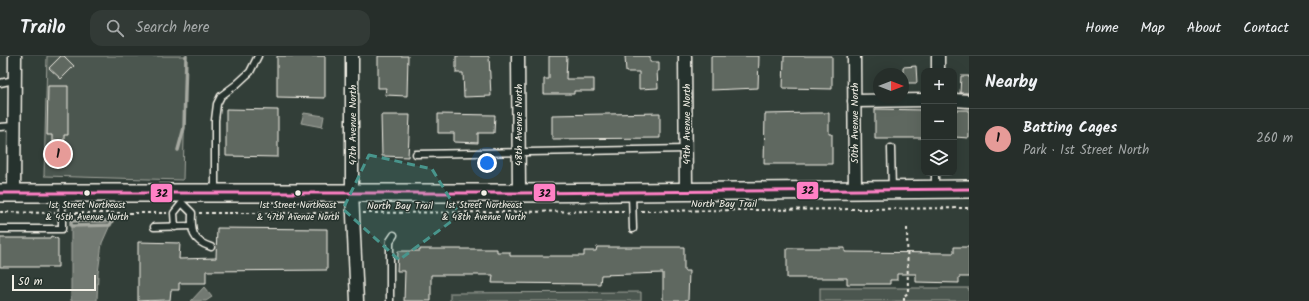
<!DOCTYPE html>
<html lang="en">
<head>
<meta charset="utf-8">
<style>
  :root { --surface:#262e2a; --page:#323a36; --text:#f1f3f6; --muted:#a4a8a8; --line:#424a47; --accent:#e69b98 }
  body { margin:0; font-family:Kalam,sans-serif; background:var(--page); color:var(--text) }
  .controls { position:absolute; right:12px; top:12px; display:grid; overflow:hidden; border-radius:8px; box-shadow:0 4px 16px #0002 }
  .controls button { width:36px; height:36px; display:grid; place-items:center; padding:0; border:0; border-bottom:1px solid var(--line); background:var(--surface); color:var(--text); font:20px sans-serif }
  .compass { position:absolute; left:873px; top:12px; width:36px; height:36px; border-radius:50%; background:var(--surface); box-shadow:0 4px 16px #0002; rotate:90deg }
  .scale { position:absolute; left:12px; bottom:10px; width:84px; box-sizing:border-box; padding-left:4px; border:2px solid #f4f1e8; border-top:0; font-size:11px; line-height:14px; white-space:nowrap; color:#f4f1e8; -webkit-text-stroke:3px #26332d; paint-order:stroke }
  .you { position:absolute; left:487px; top:107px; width:14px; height:14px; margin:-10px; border:3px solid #fff; border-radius:50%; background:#1a73e8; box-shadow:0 0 0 6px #1a73e833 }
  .badge { display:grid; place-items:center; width:26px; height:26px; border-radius:50%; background:var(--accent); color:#111; font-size:13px; font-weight:700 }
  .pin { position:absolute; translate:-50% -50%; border:2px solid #fff; box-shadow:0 1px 4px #0006 }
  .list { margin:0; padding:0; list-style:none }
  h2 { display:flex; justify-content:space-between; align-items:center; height:52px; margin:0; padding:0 16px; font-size:17px }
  h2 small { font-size:13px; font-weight:400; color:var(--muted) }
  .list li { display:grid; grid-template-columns:26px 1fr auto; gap:12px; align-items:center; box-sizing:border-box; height:60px; padding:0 16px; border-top:1px solid var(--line) }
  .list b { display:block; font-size:15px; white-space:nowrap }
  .list p { margin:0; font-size:13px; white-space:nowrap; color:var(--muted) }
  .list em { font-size:13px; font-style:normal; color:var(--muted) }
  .icon { flex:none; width:22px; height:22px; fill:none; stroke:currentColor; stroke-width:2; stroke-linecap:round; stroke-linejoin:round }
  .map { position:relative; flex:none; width:969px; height:245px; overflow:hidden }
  header { display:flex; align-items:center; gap:24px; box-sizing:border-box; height:56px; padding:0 20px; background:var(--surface); border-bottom:1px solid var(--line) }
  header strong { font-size:19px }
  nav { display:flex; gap:22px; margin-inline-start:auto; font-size:14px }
  .search { width:280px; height:36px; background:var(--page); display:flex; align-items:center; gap:10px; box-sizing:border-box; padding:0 14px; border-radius:12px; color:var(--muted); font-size:15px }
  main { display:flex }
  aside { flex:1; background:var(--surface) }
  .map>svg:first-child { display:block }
  .green { fill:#4c564f; stroke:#a0a49c }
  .water { fill:#727972; stroke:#a6a9a1 }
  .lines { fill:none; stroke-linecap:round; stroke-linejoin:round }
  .stream { stroke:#a6a9a1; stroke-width:3.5 }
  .building { fill:#5f6861; stroke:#f4f1e8 }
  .lane-casing { stroke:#f4f1e8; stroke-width:9 }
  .street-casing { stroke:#f4f1e8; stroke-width:15 }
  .secondary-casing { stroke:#f4f1e8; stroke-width:20 }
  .path { stroke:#f4f1e8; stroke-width:2; stroke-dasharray:3 3; stroke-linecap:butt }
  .lane { stroke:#26332d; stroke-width:6 }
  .street { stroke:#26332d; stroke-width:12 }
  .secondary { stroke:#26332d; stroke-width:17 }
  .bus-1-casing { stroke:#26332d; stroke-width:6 }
  .bus-1 { stroke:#ff80c5; stroke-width:3 }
  .marked { fill:#48958c; fill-opacity:0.2; stroke:#48958c; stroke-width:3; stroke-dasharray:8 5; stroke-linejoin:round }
  .bus-dot { fill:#f4f1e8; stroke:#26332d; stroke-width:1.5 }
  .labels { text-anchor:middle; stroke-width:3; stroke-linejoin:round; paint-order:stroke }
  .bus-label { font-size:9px; fill:#f4f1e8; stroke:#26332d }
  .street-label { font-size:10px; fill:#f4f1e8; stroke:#26332d }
  .line-badge { stroke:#26332d; stroke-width:1.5 }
  .pale-badge-label { font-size:11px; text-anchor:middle; font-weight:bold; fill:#111 }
</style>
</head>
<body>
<header>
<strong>Trailo</strong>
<div class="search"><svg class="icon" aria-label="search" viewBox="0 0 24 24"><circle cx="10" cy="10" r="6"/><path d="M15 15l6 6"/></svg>Search here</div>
<nav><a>Home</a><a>Map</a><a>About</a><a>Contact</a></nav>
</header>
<main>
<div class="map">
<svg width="969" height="245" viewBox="0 0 969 245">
  <rect width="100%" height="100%" fill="#323e38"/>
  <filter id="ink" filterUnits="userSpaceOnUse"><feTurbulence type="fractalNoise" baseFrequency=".025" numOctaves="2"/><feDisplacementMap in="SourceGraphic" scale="8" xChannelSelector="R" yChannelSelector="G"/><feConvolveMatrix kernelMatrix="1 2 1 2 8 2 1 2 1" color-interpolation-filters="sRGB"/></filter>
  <g filter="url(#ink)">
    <!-- green -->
    <g class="green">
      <path d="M47,0H186L183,124L44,120Z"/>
      <rect x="820" y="232" width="149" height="13"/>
      <path d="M641,236V245H450V237Z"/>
    </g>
    <!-- water -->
    <g class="water">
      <path d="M304,57L324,60L322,71L301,67Z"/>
      <path d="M110,169L102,187L98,217L97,245H71V170Z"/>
      <path d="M204,231L212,241L206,245H191Z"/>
    </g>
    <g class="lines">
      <!-- stream -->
      <g class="stream">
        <path d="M178,94L184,72L186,0"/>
        <path d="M71,165H112L110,169L71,170Z"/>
      </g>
    </g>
    <!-- building -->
    <g class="building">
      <path d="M61,0H64L74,10L61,23L49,12Z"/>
      <path d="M277,0H325V42L277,41Z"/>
      <path d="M378,0H408L407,40L385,39L386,32H378Z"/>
      <path d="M456,0H489L491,40L464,41L463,17H456Z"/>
      <path d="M549,0H567L566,23H594V35H574V38H544V23H549Z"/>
      <path d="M625,0H650V6H659V15H657L658,32L639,33V16H626Z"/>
      <path d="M711,0H759L758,32L711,34Z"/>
      <path d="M784,0H832V33L783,32Z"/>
      <path d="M916,10L917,27H903V11Z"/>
      <path d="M961,20H969V37H960Z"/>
      <path d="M48,30H68V79H64V85H52V79H47Z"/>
      <path d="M226,53L278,54V101L226,100Z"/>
      <path d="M875,53L924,54V82H875Z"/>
      <path d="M954,54H969V82L954,81Z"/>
      <path d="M660,57V82L552,83V59Z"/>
      <path d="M812,57H829V78H832V108H764L765,58Z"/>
      <path d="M438,58L495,59L494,77H478V87L454,86V77H438Z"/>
      <path d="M381,59H410L408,101L382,100Z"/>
      <path d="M217,172L327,173V214L206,215V227H179V234H171L170,244L138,245V186L180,187L179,203L216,202Z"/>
      <path d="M51,180L58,183V211H0V182H50Z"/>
      <path d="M597,191H684V215H689L688,244H685V245H663V217L601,219L600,228L492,227L493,219H431V245H404L405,215H397L398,195H420V193H497V196H510V200H584V195H596Z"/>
      <path d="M954,191H969V221H959V227L916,226V218H897V224H890V228H847V222H787V192H845V196L954,197Z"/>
    </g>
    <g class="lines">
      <defs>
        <g id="lane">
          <path d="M0,27L14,24"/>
          <path d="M0,71L14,70"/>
          <path d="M891,92L892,133"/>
          <path d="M416,98L686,93"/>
          <path d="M935,117V132"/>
          <path d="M215,136V64L217,48L221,40L237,28L250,16L258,0"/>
          <path d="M632,138L633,173"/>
          <path d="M154,171L192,170"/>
          <path d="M175,171L174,157L182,147L192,157C191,175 192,185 211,191"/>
          <path d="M0,173H62V139"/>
          <path d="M390,245V185L394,179"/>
        </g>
        <g id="street">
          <path d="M352,0V137L357,245"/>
          <path d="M518,0L519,137"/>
          <path d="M685,0L686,136"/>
          <path d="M854,0L855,135"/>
          <path d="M938,15V0"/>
          <path d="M954,44L969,45"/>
          <path d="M854,45L924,44"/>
          <path d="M14,137L15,0"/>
        </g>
        <path id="secondary" d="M0,137H519L969,133"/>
      </defs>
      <!-- lane casing -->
      <use href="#lane" class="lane-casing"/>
      <!-- street casing -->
      <use href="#street" class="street-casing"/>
      <!-- secondary casing -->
      <use href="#secondary" class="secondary-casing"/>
      <!-- path -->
      <g class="path">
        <path d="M641,155L969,152"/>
        <path d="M0,156L55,157"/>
        <path d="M69,157H167"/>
        <path d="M199,157H343"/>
        <path d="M363,157L625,155"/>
        <path d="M904,245V240L908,237L907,171"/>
      </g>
      <!-- lane -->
      <use href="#lane" class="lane"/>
      <!-- street -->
      <use href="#street" class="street"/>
      <!-- secondary -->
      <use href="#secondary" class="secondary"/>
      <defs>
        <path id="bus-1" d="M0,137H519L969,133"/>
      </defs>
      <!-- bus-1 casing -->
      <use href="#bus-1" class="bus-1-casing"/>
      <!-- bus-1 -->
      <use href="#bus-1" class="bus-1"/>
    </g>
  </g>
  <!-- marked area -->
  <path class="marked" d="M369,99L432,113L460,159L399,204L343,153Z"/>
  <!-- markers -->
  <g class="bus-dot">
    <circle cx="87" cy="137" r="3.5"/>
    <circle cx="298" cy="137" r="3.5"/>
    <circle cx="484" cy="137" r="3.5"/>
  </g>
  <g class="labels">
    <!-- bus labels -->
    <g class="bus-label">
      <text x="87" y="152">1st Street Northeast<tspan x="87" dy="12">&amp; 45th Avenue North</tspan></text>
      <text x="298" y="152">1st Street Northeast<tspan x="298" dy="12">&amp; 47th Avenue North</tspan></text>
      <text x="484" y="152">1st Street Northeast<tspan x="484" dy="12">&amp; 48th Avenue North</tspan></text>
    </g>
    <!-- street labels -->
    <g class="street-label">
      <text transform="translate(854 67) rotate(-90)" y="4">50th Avenue North</text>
      <text transform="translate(686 68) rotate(-90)" y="4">49th Avenue North</text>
      <text transform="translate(352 69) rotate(-90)" y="4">47th Avenue North</text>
      <text transform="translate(518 69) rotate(-90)" y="4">48th Avenue North</text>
      <text x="724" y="151">North Bay Trail</text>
      <text x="400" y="153">North Bay Trail</text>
    </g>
  </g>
  <g class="line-badge">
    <rect x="796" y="125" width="23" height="19" rx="4" fill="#ff80c5"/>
    <rect x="533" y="127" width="23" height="19" rx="4" fill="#ff80c5"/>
    <rect x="150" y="127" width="23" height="20" rx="4" fill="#ff80c5"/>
  </g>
  <g class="pale-badge-label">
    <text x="808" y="138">32</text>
    <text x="545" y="141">32</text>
    <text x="162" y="141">32</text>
  </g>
</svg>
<div class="controls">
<button>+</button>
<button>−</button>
<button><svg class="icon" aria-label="layers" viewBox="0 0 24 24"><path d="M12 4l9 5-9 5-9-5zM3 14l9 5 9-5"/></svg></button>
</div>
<svg class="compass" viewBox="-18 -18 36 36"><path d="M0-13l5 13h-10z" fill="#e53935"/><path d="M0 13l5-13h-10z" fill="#a4a8a8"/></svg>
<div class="scale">50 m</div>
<div class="you"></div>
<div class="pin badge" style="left:58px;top:98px">1</div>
</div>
<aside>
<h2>Nearby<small></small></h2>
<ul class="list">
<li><span class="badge">1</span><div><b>Batting Cages</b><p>Park · 1st Street North</p></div><em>260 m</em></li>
</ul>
</aside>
</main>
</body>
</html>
